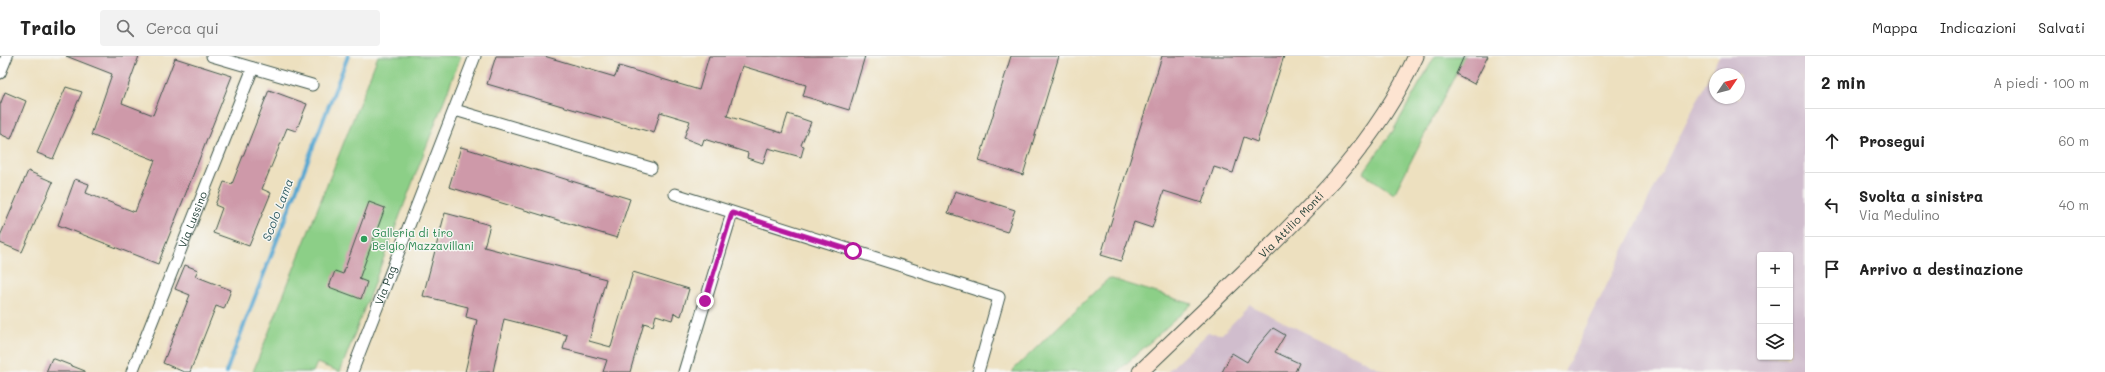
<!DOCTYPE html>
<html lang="it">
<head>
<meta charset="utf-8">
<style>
  :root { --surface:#fff; --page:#f2f2f2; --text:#222; --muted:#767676; --line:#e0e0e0 }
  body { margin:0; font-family:Mali,sans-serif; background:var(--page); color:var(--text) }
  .controls { position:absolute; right:12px; bottom:12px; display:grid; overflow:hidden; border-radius:4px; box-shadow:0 1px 3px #0004 }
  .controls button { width:36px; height:36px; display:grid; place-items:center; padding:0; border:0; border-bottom:1px solid var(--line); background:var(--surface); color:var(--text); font:20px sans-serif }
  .compass { position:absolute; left:1709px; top:12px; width:36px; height:36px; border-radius:50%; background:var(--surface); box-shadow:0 1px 3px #0004; rotate:55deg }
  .stop { position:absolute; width:12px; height:12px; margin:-9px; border:3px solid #b5179e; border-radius:50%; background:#fff }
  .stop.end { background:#b5179e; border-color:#fff; box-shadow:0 1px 4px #0008 }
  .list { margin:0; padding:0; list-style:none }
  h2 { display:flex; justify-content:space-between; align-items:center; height:52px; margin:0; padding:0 16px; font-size:17px }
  h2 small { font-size:13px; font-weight:400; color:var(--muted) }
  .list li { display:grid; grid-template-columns:26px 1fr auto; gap:12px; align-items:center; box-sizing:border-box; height:64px; padding:0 16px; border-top:1px solid var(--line) }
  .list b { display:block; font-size:15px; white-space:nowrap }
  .list p { margin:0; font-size:13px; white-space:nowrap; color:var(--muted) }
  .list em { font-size:13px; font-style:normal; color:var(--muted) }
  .icon { flex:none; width:22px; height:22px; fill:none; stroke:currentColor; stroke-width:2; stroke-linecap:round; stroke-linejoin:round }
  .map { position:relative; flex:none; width:1805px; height:316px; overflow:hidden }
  header { display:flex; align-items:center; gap:24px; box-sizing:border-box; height:56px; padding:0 20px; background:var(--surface); border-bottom:1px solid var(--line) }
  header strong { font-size:19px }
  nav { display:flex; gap:22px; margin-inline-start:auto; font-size:14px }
  .search { width:280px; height:36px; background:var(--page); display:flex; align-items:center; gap:10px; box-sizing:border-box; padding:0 14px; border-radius:4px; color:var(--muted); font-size:15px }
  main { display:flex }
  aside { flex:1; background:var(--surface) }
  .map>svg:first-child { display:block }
  .industrial { fill:#d0bdcd; fill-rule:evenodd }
  .green { fill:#8ccf87; stroke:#56865e }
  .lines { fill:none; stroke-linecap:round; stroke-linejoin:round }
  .stream { stroke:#57a7d1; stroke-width:4 }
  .building { fill:#ce99a9 }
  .street-casing { stroke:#3e5549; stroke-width:13 }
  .secondary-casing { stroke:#3e5549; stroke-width:17 }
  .street { stroke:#fff; stroke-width:11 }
  .secondary { stroke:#fde4d1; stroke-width:15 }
  .route { stroke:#b5179e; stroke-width:5 }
  .leisure-dot { fill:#2e9e5b; stroke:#f6f6f2; stroke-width:1.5 }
  .labels { text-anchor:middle; stroke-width:3; stroke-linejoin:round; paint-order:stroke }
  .street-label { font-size:11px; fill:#1f3d34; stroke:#f6f6f2 }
  .leisure-label { font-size:11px; fill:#27864d; stroke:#f6f6f2; text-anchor:start }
  .water-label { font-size:12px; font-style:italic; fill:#305d63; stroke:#f6f6f2 }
</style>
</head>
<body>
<header>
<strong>Trailo</strong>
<div class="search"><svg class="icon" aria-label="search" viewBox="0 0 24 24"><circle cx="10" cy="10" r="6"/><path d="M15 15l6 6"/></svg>Cerca qui</div>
<nav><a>Mappa</a><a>Indicazioni</a><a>Salvati</a></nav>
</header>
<main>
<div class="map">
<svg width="1805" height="316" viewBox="0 0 1805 316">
  <rect width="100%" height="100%" fill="#f6f6f2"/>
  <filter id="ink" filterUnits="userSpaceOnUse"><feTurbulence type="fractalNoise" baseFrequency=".025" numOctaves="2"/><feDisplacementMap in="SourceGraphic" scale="8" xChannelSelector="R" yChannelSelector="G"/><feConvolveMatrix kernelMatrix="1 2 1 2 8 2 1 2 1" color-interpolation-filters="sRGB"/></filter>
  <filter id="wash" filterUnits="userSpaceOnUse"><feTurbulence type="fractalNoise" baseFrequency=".012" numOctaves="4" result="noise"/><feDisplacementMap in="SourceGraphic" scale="16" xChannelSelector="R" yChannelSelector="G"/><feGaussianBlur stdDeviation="0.9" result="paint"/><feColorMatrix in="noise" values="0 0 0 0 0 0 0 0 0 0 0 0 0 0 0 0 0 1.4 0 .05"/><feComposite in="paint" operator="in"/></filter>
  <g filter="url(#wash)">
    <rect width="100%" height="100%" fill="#ede0bf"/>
    <!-- industrial -->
    <g class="industrial">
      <path d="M1719,0H1805V316H1564ZM1715,18H1739V42H1715ZM1760,199H1790V301H1760Z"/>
      <path d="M1250,249L1302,275L1387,316H1167L1208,277L1222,278Z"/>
    </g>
    <!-- green -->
    <g class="green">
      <path d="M378,0H461L340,316L317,307L313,316H253Z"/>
      <path d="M1435,0H1465L1394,138L1363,117L1393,75Z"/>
      <path d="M1109,222L1192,248L1117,316H1011Z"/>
    </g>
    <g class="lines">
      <!-- stream -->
      <path class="stream" d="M226,316L348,0"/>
    </g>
    <g id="blocks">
      <!-- building -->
      <g class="building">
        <path d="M66,0H139L122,47L153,59L175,2L232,20L158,208L58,169L75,123L89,128L86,137L135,156L155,104L91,79L112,18Z"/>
        <path d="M496,0H544L615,21L619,10L699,34L709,0H865L849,54L803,40L806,29L742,10L727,60L782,77L788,58L811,66L801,89L804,90L801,101L768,92L763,107L747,102L748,97L704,83L702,89L684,82L690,65L660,56L654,77L487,28Z"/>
        <path d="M1011,0H1059L1023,119L979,105Z"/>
        <path d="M1162,0H1284L1257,86L1244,81L1233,117L1214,111L1202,147L1164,135L1152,172L1134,166L1121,205L1101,199Z"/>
        <path d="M1464,0H1488L1474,28L1456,18Z"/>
        <path d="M66,31L82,36L53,103L37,97Z"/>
        <path d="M269,34L307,48L296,75L287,72L262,133L271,137L249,190L213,177L222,152L215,149L224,126L232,128Z"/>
        <path d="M5,36L26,45L11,83L0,78V49Z"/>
        <path d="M461,91L630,143L617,182L449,131Z"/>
        <path d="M28,115L53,126L22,196L0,187V180Z"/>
        <path d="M955,135L1015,154L1007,176L948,157Z"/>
        <path d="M369,146L385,152L359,223L367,226L361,243L329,231L335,215L343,218Z"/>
        <path d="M445,157L490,169L484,191L606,223L589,285L611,291L633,216L689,233L681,260L674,257L672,264L656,259L653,270L644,267L630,316H603L607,304L563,293L567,279L504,263L493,316H465L477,264L466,261L468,251L423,240Z"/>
        <path d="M185,209L198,214L195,220L231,234L224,253L216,250L190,316H184L163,307L190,239L175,233Z"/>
        <path d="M1273,272L1285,279L1275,296L1299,307L1295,316H1222L1232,297L1247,306L1255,293Z"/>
        <path d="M52,302L85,315V316H46Z"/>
      </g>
    </g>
  </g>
  <g filter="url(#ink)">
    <use href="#blocks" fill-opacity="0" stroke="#3e5549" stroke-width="1"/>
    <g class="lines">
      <defs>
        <g id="street">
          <path d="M212,0L312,29"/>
          <path d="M0,17L7,0"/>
          <path d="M455,54L651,112"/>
          <path d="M675,138L999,241L978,316"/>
          <path id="s1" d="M132,316L253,12"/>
          <path id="s2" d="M352,316L475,0"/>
          <path d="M684,316L732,157"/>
        </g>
        <g id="secondary">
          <path id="s3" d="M1140,316C1176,282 1212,247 1247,213C1315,147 1376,87 1416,0"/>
        </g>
      </defs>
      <!-- street casing -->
      <use href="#street" class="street-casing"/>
      <!-- secondary casing -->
      <use href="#secondary" class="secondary-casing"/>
      <!-- street -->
      <use href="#street" class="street"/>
      <!-- secondary -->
      <use href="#secondary" class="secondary"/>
    </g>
  </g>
  <g class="lines" filter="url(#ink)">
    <!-- route -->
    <path class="route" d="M705,245L732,157L853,195"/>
  </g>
  <!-- markers -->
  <circle class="leisure-dot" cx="364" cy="183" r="4"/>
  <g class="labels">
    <!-- street labels -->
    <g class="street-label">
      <text dy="4" stroke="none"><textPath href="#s1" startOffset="164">Via Lussino</textPath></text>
      <text dy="4" stroke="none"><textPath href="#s3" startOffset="211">Via Attilio Monti</textPath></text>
      <text dy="4" stroke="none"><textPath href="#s2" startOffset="93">Via Pag</textPath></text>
    </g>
    <!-- leisure labels -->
    <g class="leisure-label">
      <text x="372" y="181">Galleria di tiro<tspan x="372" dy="13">Belgio Mazzavillani</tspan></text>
    </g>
    <!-- water labels -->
    <g class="water-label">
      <text transform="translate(278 154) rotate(-69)" y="4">Scolo Lama</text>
    </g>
  </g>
</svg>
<div class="controls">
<button>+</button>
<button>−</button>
<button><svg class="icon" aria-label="layers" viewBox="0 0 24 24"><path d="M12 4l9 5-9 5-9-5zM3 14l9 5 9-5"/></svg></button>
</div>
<svg class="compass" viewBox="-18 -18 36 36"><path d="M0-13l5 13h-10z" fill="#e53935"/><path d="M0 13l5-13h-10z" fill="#767676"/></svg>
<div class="stop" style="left:853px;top:195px"></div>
<div class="stop end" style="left:705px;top:245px"></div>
</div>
<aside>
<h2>2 min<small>A piedi · 100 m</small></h2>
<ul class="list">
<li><svg class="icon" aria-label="ahead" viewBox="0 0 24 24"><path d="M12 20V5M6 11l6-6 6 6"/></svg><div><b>Prosegui</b></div><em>60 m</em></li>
<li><svg class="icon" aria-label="left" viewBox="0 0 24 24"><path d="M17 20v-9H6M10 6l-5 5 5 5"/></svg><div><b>Svolta a sinistra</b><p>Via Medulino</p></div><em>40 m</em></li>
<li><svg class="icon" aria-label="arrive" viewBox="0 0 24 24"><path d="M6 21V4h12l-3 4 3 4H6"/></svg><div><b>Arrivo a destinazione</b></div></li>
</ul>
</aside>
</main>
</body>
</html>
